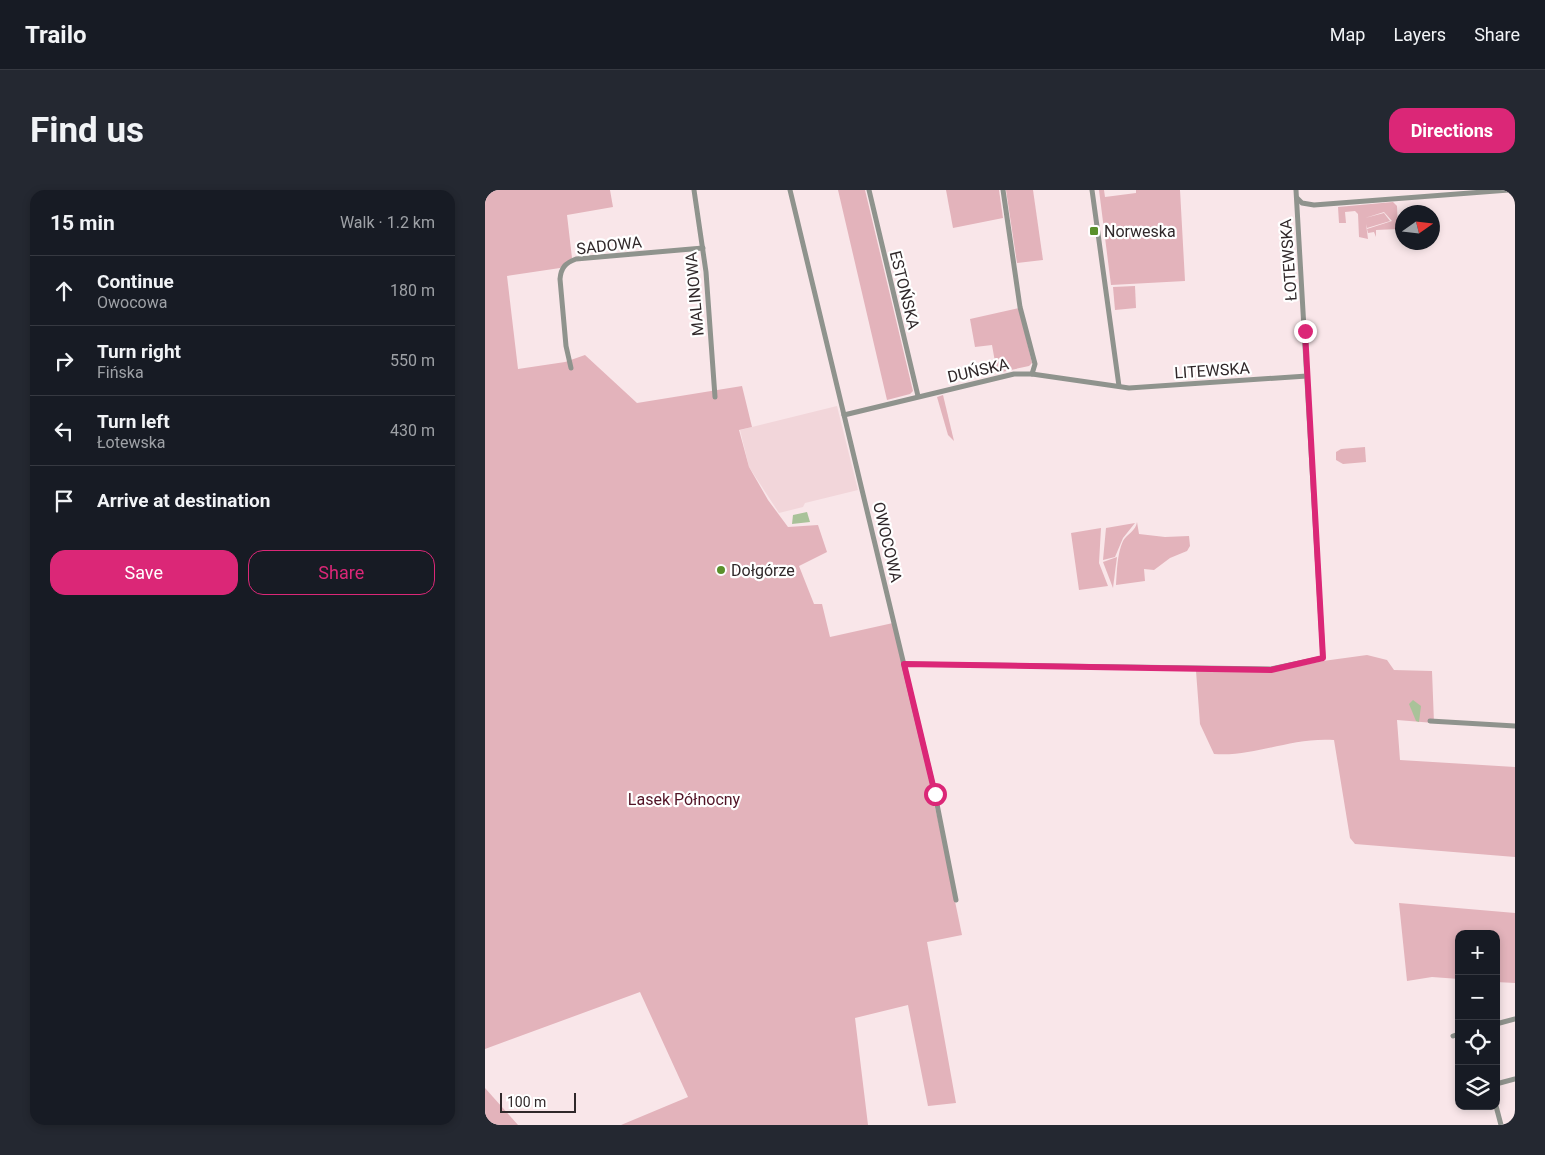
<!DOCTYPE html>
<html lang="en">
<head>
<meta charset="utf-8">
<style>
  :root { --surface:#171b24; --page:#242831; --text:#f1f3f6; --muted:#9ea1a6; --line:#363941; --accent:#db2777 }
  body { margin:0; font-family:Roboto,sans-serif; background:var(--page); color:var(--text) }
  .controls { position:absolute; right:15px; bottom:15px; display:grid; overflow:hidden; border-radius:10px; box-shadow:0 2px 8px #0003 }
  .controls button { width:45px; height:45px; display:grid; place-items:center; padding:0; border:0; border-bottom:1px solid var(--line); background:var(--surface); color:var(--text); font:25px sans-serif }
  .compass { position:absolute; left:910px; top:15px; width:45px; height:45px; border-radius:50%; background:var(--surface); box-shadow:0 2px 8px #0003; rotate:76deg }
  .scale { position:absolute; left:15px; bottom:12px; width:76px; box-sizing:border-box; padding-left:5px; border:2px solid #30282a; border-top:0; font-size:14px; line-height:18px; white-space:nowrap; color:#30282a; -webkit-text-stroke:4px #fff; paint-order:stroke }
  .stop { position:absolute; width:15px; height:15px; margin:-11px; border:4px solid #db2777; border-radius:50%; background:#fff }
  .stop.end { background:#db2777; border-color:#fff; box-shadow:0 1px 5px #0008 }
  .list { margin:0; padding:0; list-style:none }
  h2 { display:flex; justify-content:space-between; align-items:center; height:65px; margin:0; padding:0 20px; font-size:21px }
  h2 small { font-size:16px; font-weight:400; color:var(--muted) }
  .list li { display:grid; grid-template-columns:32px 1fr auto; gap:15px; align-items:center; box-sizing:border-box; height:70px; padding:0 20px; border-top:1px solid var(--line) }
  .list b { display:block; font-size:19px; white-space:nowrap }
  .list p { margin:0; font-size:16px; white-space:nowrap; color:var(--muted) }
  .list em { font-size:16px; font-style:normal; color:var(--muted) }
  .actions { display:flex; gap:10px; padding:15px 20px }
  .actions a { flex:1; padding:11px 0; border:1px solid var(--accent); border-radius:15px; text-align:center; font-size:18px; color:var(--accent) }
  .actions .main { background:var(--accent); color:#fff }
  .icon { flex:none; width:28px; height:28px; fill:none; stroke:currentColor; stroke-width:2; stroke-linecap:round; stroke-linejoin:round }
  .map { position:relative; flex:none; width:1030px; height:935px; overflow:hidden; border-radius:15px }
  header { display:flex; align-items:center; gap:30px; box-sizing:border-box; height:70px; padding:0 25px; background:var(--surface); border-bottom:1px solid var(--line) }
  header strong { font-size:24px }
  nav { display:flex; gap:28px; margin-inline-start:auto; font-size:18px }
  .intro { display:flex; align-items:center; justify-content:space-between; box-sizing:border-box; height:120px; padding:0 30px }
  h1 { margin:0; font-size:35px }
  .button { padding:12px 22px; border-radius:15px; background:var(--accent); color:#fff; font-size:18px; font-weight:700 }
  main { display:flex; gap:30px; padding:0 30px }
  aside { flex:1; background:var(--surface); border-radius:15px; box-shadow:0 2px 8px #0003 }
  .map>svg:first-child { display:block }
  .built { fill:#f2d6da }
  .green { fill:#e3b3bb }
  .water { fill:#a9c299 }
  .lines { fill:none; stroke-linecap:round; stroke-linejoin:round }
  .minor { stroke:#8f938d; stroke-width:5 }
  .route { stroke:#db2777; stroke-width:6 }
  .poi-dot { fill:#5a902b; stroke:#fff; stroke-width:2 }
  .labels { text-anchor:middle; stroke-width:4.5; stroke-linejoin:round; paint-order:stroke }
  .poi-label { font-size:16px; fill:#30282a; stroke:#fff; text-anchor:start }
  .street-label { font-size:16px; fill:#30282a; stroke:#fff }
  .park-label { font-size:16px; fill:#521426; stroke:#fff }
</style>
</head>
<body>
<header>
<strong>Trailo</strong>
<nav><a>Map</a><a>Layers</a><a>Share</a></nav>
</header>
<div class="intro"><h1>Find us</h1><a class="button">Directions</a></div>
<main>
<aside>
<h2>15 min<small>Walk · 1.2 km</small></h2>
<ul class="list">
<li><svg class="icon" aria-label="ahead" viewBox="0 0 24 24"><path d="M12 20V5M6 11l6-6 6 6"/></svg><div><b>Continue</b><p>Owocowa</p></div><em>180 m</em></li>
<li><svg class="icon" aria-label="right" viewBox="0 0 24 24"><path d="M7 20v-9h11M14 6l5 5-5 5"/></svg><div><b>Turn right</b><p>Fińska</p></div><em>550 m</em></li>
<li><svg class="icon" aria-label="left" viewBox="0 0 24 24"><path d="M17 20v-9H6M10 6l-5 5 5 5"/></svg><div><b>Turn left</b><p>Łotewska</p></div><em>430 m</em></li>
<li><svg class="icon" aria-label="arrive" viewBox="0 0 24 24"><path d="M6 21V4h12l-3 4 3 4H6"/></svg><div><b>Arrive at destination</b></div></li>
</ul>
<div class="actions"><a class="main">Save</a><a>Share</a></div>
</aside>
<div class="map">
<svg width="1030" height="935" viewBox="0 0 1030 935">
  <rect width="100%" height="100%" fill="#f9e6e9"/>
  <!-- built -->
  <path class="built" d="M352,216L373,300L320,313L318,317L294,323L264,277L255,240Z"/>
  <!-- green -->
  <g class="green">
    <path d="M2,0H125L128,17L82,25L87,68L75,78L22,86L33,179L80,172L100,165L152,213L257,196L267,237L254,240L264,277L283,310L303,337L333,335L342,362L314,376L329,414H337L345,447L408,433L455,639L477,745L442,752L471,913L443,916L423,815L370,828L383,935H136L203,907L155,802L0,859V1Z"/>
    <path d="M353,0H380L427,197L428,201L425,204L402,210Z"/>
    <path d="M461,0H514L518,28L468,38Z"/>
    <path d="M521,0H548L558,70L532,73Z"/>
    <path d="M614,0H619L620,7L651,3V0H695L700,91L626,95Z"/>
    <path d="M908,12L912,16L913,39L891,40V47L889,42L883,43L882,39L907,31L899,22L880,28L899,23L905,31L882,38L881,34L883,49L874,47L873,24L870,21L860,22L861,33H854L853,17Z"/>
    <path d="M650,96L651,118L630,120L628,97Z"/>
    <path d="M534,118L547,173L544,176L512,183L507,155L490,157L485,129Z"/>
    <path d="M458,205L469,251L463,245L452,207Z"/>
    <path d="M880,257L881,272L858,274L851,270V262L856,259Z"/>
    <path d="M652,332L654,344L680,347L704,346L705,356L702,361L685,368L669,380L659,379L660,391L631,395C632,381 632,364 638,351C642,344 651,341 652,332Z"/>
    <path d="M650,333L638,348L630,367L618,370L621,338Z"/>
    <path d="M616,338L614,373L623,396L594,400L586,343Z"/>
    <path d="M632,367L628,398L618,372Z"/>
    <path d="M882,465L902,470L909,480L947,481L949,533L912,530L915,570L1030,577V667L870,654L865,648L849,550C805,547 771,567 729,564L715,534L711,481L786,482L838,471Z"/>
    <path d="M914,713L1030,723V793L1011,792V744H974V789L947,787L922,791Z"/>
    <path d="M0,898L33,935H0Z"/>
  </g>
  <!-- water -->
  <g class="water">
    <path d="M322,322L325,332L307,334L308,325Z"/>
    <path d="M928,510L936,516L934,532L931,531L924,514Z"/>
  </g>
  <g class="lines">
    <!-- minor -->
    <g class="minor">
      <path d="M209,0L221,82L230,207"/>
      <path d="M305,0L450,604L471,710"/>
      <path d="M384,0L433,206"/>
      <path d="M518,0L535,117L550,174L547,184"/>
      <path d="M607,0L634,196"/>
      <path d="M812,8L817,13L829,15L1024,0"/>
      <path d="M86,178L81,156L75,89C76,78 80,73 91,69L218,58"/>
      <path d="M359,225L529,184H547L644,198L822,186"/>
      <path d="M419,474L786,479L838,468L811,0"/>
      <path d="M945,531L1030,536"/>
      <path d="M1011,834L1030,829"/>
      <path d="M968,846L974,844"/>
      <path d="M1011,894L1030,889"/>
      <path d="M1011,916L1016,935"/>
    </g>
  </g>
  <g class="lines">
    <!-- route -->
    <path class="route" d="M450,604L419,474L786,480L838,468L820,141"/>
  </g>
  <!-- markers -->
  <g class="poi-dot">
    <rect x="604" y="36" width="10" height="10" rx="2.5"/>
    <circle cx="236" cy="380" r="5"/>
  </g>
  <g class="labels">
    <!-- poi labels -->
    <g class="poi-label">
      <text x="619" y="47">Norweska</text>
      <text x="246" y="386">Dołgórze</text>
    </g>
    <!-- street labels -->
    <g class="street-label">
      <text transform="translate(124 55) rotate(-6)" y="6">SADOWA</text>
      <text transform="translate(803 70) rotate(-94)" y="6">ŁOTEWSKA</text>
      <text transform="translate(420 100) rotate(76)" y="6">ESTOŃSKA</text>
      <text transform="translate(209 104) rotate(-95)" y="6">MALINOWA</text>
      <text transform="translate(493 180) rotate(-13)" y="6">DUŃSKA</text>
      <text transform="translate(727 180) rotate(-4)" y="6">LITEWSKA</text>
      <text transform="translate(403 352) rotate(77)" y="6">OWOCOWA</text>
    </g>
    <!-- park labels -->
    <g class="park-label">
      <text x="199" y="615">Lasek Północny</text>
    </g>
  </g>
</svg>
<div class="controls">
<button>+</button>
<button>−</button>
<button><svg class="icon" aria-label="locate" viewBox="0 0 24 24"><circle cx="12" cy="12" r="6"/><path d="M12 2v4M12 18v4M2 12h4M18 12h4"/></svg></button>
<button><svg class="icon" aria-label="layers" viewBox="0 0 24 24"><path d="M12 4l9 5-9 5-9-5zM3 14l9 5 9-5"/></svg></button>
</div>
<svg class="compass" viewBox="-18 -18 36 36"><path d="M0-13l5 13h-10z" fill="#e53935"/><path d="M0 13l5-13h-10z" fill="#9ea1a6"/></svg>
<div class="scale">100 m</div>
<div class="stop" style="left:450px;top:604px"></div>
<div class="stop end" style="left:820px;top:141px"></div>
</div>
</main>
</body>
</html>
